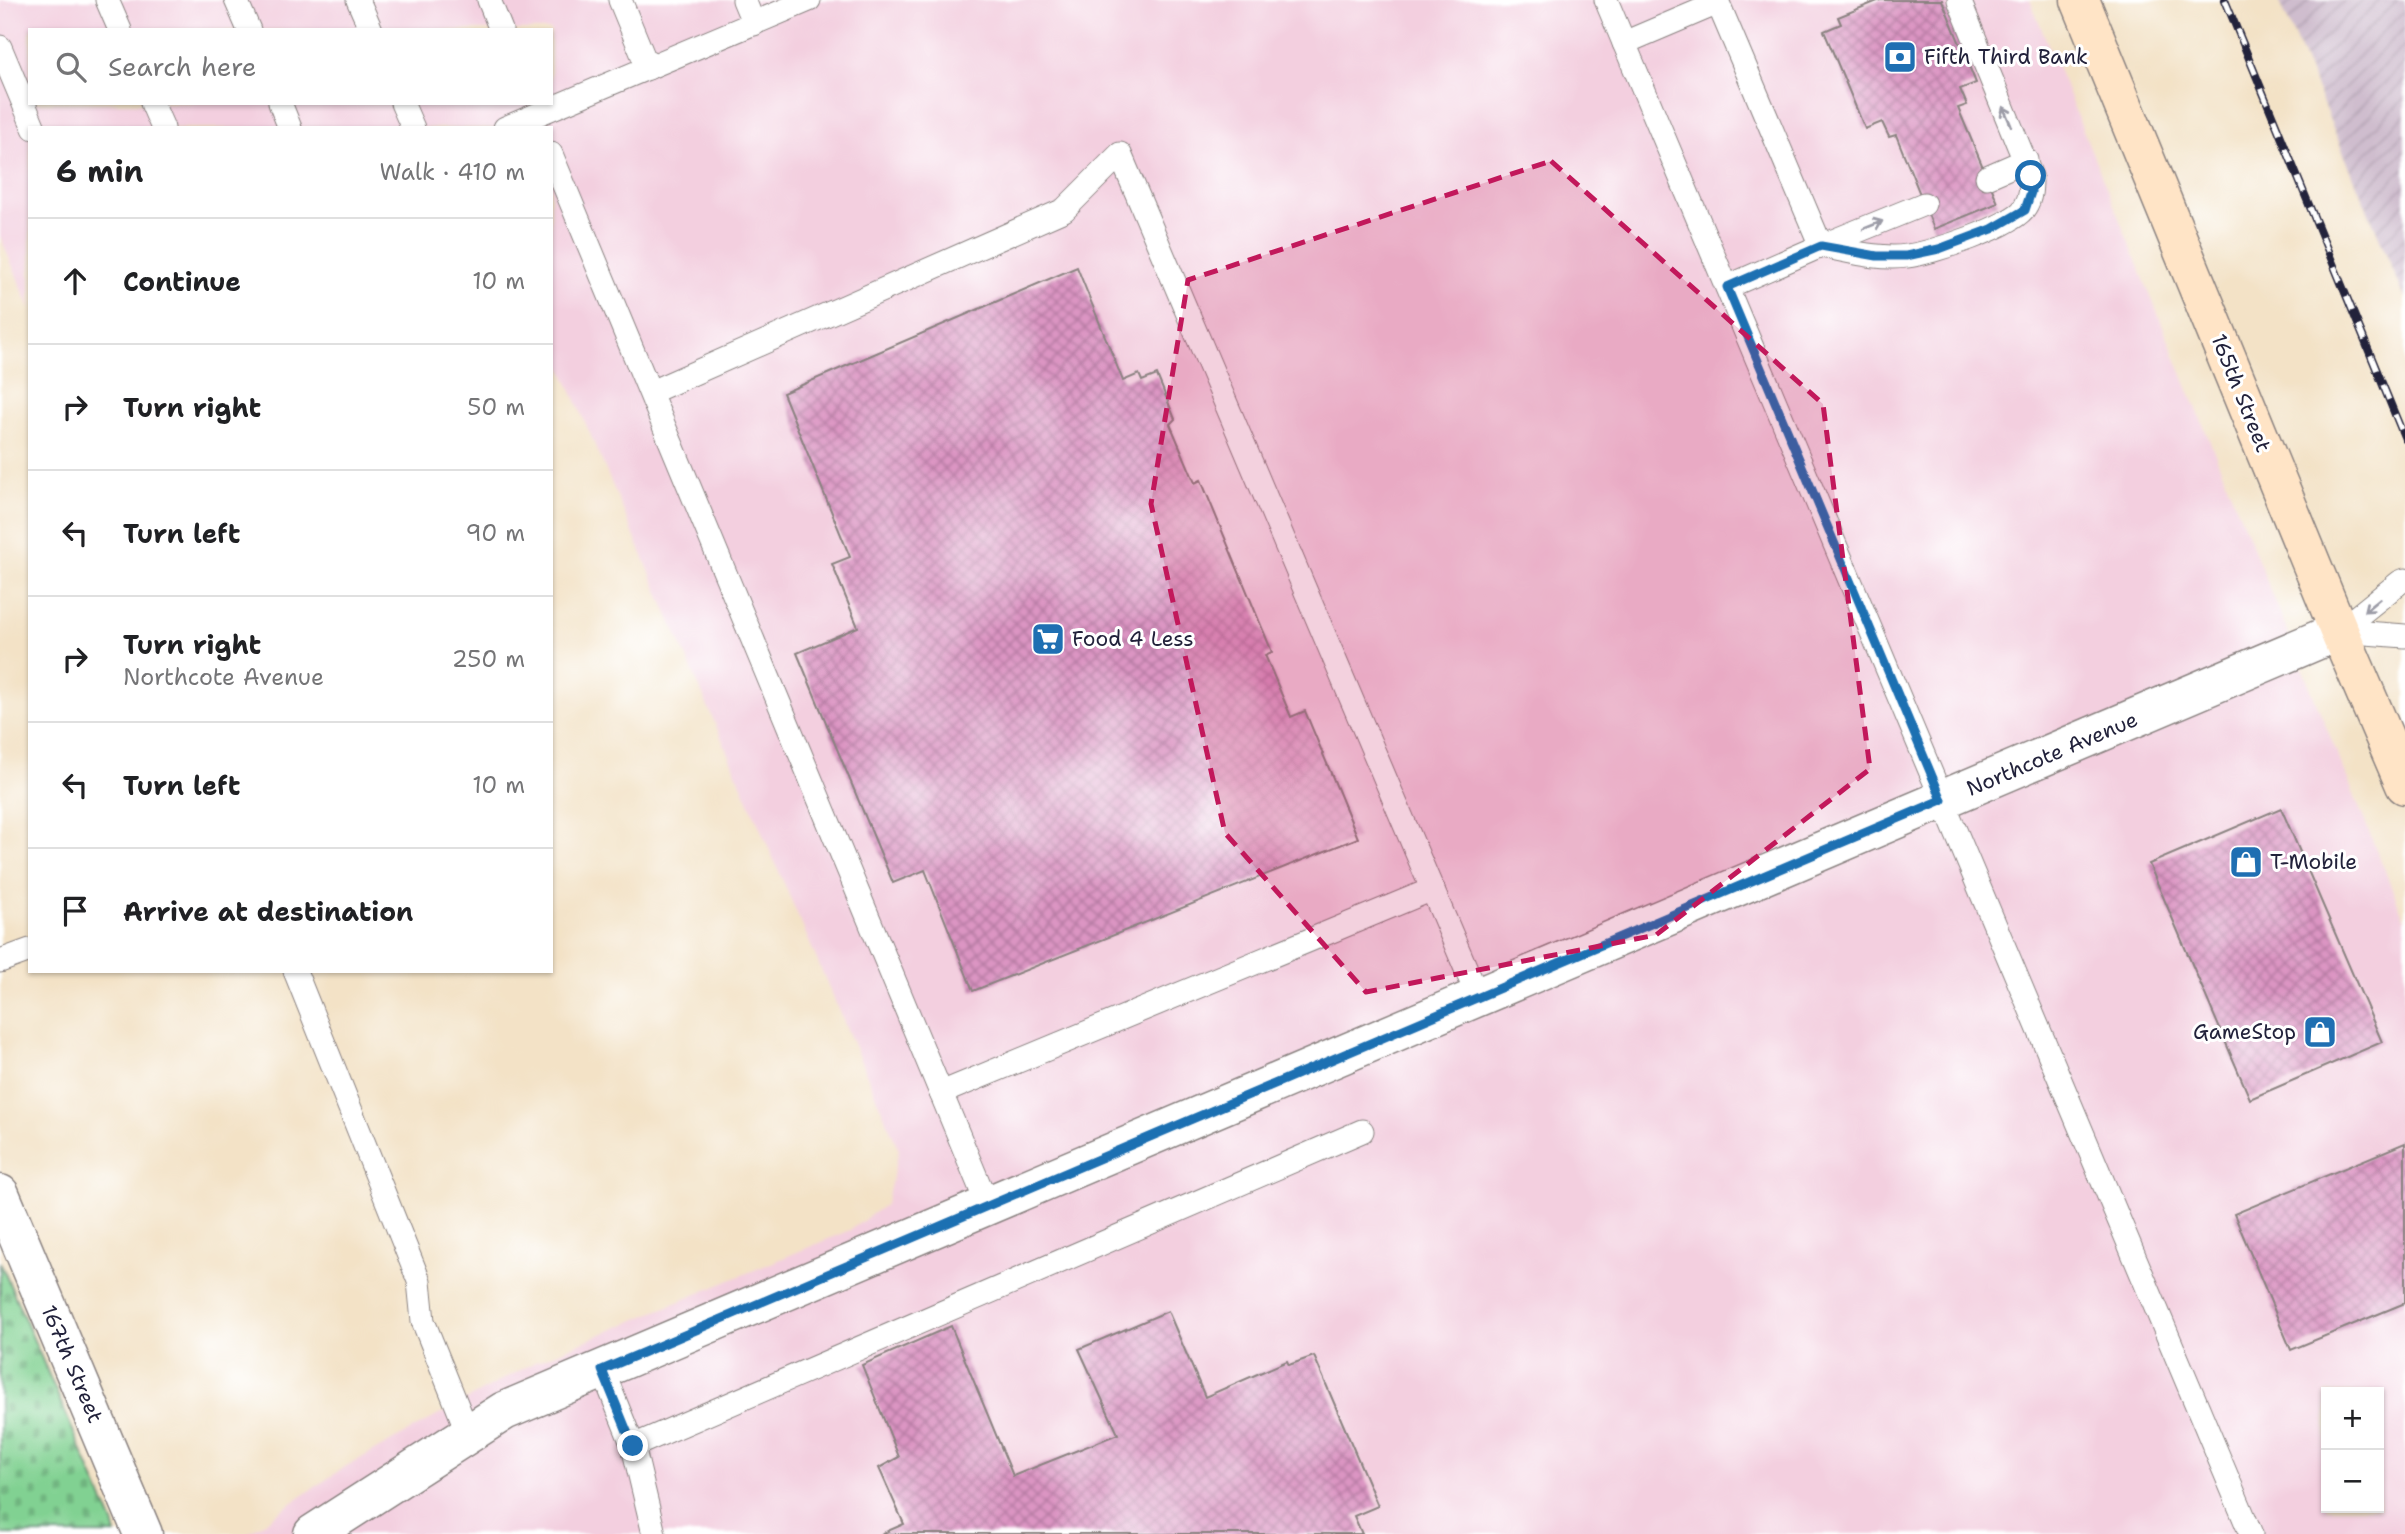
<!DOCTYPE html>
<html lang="en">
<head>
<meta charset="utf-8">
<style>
  :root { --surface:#fff; --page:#f2f2f2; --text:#202124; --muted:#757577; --line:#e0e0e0 }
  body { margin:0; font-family:"Shantell Sans",sans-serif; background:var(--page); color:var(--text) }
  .controls { position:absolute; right:21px; bottom:21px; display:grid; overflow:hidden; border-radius:0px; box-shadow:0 2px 5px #0004 }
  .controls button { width:63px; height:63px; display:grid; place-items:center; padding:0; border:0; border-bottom:2px solid var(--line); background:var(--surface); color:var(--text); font:35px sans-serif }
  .stop { position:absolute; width:21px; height:21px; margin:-16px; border:5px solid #1f6fb2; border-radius:50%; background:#fff }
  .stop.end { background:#1f6fb2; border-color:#fff; box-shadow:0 2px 7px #0008 }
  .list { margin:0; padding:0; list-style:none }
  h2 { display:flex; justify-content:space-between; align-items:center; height:91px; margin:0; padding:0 28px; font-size:30px }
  h2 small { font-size:23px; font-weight:400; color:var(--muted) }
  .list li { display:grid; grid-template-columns:46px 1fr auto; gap:21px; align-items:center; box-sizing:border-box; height:126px; padding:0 28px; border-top:2px solid var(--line) }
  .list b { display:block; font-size:26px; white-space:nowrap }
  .list p { margin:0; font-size:23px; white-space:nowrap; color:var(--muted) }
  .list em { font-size:23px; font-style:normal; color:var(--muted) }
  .icon { flex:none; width:38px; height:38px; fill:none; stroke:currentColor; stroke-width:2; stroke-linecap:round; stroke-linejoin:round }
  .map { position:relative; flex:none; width:2405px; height:1534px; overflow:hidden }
  .search { position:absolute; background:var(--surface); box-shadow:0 2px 5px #0004; left:28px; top:28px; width:525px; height:77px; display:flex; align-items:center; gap:18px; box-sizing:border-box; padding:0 24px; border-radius:0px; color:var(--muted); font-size:26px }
  .panel { position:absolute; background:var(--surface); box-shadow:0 2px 5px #0004; left:28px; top:126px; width:525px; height:847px; border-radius:0px }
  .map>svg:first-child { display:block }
  .built { fill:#f3cfdf; fill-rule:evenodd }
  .industrial { fill:url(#industrial-furrows) }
  .cemetery { fill:url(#cemetery-stones); stroke:#527a66; stroke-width:2 }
  .building { fill:url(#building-cross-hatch) }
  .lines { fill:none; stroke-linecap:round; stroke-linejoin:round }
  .service-casing { stroke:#8a8280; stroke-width:25 }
  .minor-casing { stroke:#8a8280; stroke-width:41 }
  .tertiary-casing { stroke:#8a8280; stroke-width:41 }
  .secondary-casing { stroke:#8a8280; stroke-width:41 }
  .service { stroke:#fff; stroke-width:23 }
  .minor { stroke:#fff; stroke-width:38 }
  .tertiary { stroke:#fff; stroke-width:38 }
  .secondary { stroke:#ffe4c6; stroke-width:38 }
  .rail-casing { stroke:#22223b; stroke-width:8 }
  .rail { stroke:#fff; stroke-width:5; stroke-dasharray:16; stroke-linecap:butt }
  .oneway { stroke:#9c9ca7 }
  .route { stroke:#1f6fb2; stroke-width:9 }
  .marked { fill:#c2185b; fill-opacity:0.2; stroke:#c2185b; stroke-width:5; stroke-dasharray:14 9; stroke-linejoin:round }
  .labels { text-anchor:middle; stroke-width:6; stroke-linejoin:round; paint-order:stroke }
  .poi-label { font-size:21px; fill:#22223b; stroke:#fff; text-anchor:start }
  .street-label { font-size:21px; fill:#22223b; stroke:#fff }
</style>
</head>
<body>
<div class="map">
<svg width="2405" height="1534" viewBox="0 0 2405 1534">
  <defs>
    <pattern id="industrial-furrows" width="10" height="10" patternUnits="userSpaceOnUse" patternTransform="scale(1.75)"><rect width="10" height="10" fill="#cfbdce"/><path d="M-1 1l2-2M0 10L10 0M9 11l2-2" fill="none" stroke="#b1a2b2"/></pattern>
    <pattern id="cemetery-stones" width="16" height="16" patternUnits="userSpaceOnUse" patternTransform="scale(1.75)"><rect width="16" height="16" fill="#81d192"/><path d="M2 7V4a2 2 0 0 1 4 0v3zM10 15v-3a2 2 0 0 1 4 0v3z" fill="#6fb37f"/></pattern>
    <pattern id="building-cross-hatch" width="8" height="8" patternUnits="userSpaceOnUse" patternTransform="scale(1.75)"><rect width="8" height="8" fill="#dc95c3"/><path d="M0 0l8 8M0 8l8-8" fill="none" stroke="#b279a0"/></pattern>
  </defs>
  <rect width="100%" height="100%" fill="#fff"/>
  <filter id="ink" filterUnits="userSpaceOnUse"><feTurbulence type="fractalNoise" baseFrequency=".0143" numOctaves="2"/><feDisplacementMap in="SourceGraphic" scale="14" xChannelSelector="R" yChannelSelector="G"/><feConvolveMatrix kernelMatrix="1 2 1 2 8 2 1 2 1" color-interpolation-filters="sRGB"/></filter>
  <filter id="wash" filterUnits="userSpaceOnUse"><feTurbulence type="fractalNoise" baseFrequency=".00686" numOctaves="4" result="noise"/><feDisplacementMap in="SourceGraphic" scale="28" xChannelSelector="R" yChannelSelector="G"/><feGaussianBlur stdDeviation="1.57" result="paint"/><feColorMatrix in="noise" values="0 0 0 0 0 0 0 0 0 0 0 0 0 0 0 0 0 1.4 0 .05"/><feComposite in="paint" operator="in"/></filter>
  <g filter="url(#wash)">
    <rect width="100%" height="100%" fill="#f3e2c6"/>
    <!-- built -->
    <path class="built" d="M0,0H2030L2405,920V1534H247L343,1468L535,1362L850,1230L886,1204L899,1150L551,343V128H30V308L0,236ZM30,30H551V103H30ZM2326,1392H2379V1508H2326Z"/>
    <!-- industrial -->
    <path class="industrial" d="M2279,0H2405V298Z"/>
    <!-- cemetery -->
    <path class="cemetery" d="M0,1262L113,1523L116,1534H0Z"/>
    <g id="blocks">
      <!-- building -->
      <g class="building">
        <path d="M1880,0H1942L1976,83L1960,89L1967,105L1958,108L1998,203L1934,229L1896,135L1889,137L1882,122L1865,129L1824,31L1841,24L1838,17Z"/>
        <path d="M1077,267L1123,381L1139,374L1142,381L1157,375L1175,419L1170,424L1195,483L1201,480L1272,652L1265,655L1291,717L1305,711L1358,838L973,991L925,870L893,883L797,653L858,627L832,564L850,557L783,393Z"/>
        <path d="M2281,808L2382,1042L2250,1099L2149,864Z"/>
        <path d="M2405,1143V1303L2291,1350L2234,1214Z"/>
        <path d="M1168,1311L1205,1397L1287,1361L1289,1365L1314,1356L1378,1506L1354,1516L1362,1534H881L904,1524L879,1468L899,1457L862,1365L951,1326L1013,1476L1118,1434L1079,1349Z"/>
      </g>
    </g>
  </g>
  <g filter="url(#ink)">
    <use href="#blocks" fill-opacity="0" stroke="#8a8280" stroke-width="2"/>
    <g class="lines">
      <defs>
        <g id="service">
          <path d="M107,0L120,30"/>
          <path d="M236,0L249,30"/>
          <path d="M358,0L371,30"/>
          <path d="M489,0L501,30"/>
          <path d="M620,0L648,68"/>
          <path d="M744,0L754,24"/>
          <path d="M1606,0L2251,1534"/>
          <path d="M1624,43L1718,3L1732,36L1821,246L1727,287"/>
          <path d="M0,47L34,128"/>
          <path d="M152,103L163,128"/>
          <path d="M280,103L290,128"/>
          <path d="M402,103L413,128"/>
          <path d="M505,128L809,0"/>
          <path d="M551,154L988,1206"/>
          <path d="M1987,177L2026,160"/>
          <path d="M1821,246C1849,251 1879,260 1907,256C1929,254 2015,226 2025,207C2031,198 2031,187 2031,176L1959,0"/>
          <path d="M1821,246L1924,204"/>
          <path d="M651,392L1064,210L1120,154L1478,997"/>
          <path d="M2339,631L2400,582L2405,580"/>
          <path d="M2339,631L2405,636"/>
          <path d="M0,961L30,950"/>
          <path d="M295,971L419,1281L423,1321L468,1433"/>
          <path d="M941,1093L1433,889"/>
          <path d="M602,1369L633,1446L1362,1131"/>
          <path d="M633,1446L654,1534"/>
        </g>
        <path id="minor" d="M313,1534L504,1411L2339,631"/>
        <path id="tertiary" d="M0,1194L143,1534"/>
        <path id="secondary" d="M2080,0L2339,631L2405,785"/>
      </defs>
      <!-- service casing -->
      <use href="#service" class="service-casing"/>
      <!-- minor casing -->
      <use href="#minor" class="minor-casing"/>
      <!-- tertiary casing -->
      <use href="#tertiary" class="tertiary-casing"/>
      <!-- secondary casing -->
      <use href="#secondary" class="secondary-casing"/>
      <!-- service -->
      <use href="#service" class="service"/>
      <!-- minor -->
      <use href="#minor" class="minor"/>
      <!-- tertiary -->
      <use href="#tertiary" class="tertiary"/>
      <!-- secondary -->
      <use href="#secondary" class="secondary"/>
      <defs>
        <path id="rail" d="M2225,0L2405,439"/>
      </defs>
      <!-- rail casing -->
      <use href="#rail" class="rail-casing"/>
      <!-- rail -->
      <use href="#rail" class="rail"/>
    </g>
    <!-- one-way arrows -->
    <defs><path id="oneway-shaft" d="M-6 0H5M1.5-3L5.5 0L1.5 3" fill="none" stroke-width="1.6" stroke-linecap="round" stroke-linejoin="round" transform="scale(1.75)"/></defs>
    <g class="oneway">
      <use href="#oneway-shaft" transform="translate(2007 116) rotate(-113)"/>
      <use href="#oneway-shaft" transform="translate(1873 225) rotate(-22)"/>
      <use href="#oneway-shaft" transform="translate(2372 605) rotate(140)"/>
    </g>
  </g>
  <g class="lines" filter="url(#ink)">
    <!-- route -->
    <path class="route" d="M633,1446L602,1370L1942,800L1727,287L1821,246L1877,256H1906L1939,249L1992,229L2025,210L2031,192V176"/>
  </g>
  <!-- marked area -->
  <path class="marked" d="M1551,161L1823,404L1870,769L1656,935L1366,992L1225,833L1151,504L1188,280Z"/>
  <!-- icons -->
  <defs>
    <symbol id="bank-square" viewBox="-11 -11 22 22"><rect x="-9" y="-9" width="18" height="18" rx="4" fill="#1f6fb2" stroke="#fff"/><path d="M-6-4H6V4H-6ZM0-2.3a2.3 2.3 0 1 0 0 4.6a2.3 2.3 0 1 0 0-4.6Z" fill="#fff"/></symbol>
    <symbol id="supermarket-square" viewBox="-11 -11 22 22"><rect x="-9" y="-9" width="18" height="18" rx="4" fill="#1f6fb2" stroke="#fff"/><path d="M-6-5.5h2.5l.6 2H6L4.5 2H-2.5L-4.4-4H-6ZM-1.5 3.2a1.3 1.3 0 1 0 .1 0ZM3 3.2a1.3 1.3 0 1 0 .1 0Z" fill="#fff"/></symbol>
    <symbol id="shop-square" viewBox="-11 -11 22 22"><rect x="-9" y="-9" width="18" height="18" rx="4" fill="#1f6fb2" stroke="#fff"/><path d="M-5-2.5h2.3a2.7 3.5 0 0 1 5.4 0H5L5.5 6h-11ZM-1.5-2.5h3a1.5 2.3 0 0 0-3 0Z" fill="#fff"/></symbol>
  </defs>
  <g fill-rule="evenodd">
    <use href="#bank-square" x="1881" y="38" width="38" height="38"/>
    <use href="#supermarket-square" x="1029" y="620" width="38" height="38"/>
    <use href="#shop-square" x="2227" y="843" width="38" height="38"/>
    <use href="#shop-square" x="2301" y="1013" width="38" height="38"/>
  </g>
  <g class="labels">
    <!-- poi labels -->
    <g class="poi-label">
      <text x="1924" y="64">Fifth Third Bank</text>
      <text x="1072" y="646">Food 4 Less</text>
      <text x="2270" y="869">T-Mobile</text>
      <text x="2296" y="1039" text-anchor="end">GameStop</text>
    </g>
    <!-- street labels -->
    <g class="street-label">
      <text transform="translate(2241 393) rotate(68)" y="7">165th Street</text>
      <text transform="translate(2052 754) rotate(-23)" y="7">Northcote Avenue</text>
      <text transform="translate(72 1364) rotate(67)" y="7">167th Street</text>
    </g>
  </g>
</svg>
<div class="controls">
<button>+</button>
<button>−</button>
</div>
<div class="stop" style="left:2031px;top:176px"></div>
<div class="stop end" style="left:633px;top:1446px"></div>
<div class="search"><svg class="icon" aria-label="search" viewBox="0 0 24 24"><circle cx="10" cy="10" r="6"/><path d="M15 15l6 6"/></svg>Search here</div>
<section class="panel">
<h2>6 min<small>Walk · 410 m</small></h2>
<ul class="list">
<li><svg class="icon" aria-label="ahead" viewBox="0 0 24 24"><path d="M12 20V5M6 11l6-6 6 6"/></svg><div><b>Continue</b></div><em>10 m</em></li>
<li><svg class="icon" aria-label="right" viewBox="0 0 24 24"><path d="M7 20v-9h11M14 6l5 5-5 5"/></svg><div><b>Turn right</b></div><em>50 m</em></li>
<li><svg class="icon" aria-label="left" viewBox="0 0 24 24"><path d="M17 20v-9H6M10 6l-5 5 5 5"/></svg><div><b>Turn left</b></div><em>90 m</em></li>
<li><svg class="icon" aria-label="right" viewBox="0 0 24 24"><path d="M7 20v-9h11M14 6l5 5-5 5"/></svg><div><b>Turn right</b><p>Northcote Avenue</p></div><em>250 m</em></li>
<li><svg class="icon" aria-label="left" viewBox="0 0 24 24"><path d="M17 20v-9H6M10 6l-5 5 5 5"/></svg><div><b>Turn left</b></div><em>10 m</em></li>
<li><svg class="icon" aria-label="arrive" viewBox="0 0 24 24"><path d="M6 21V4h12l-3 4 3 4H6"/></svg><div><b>Arrive at destination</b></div></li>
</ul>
</section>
</div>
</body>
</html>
